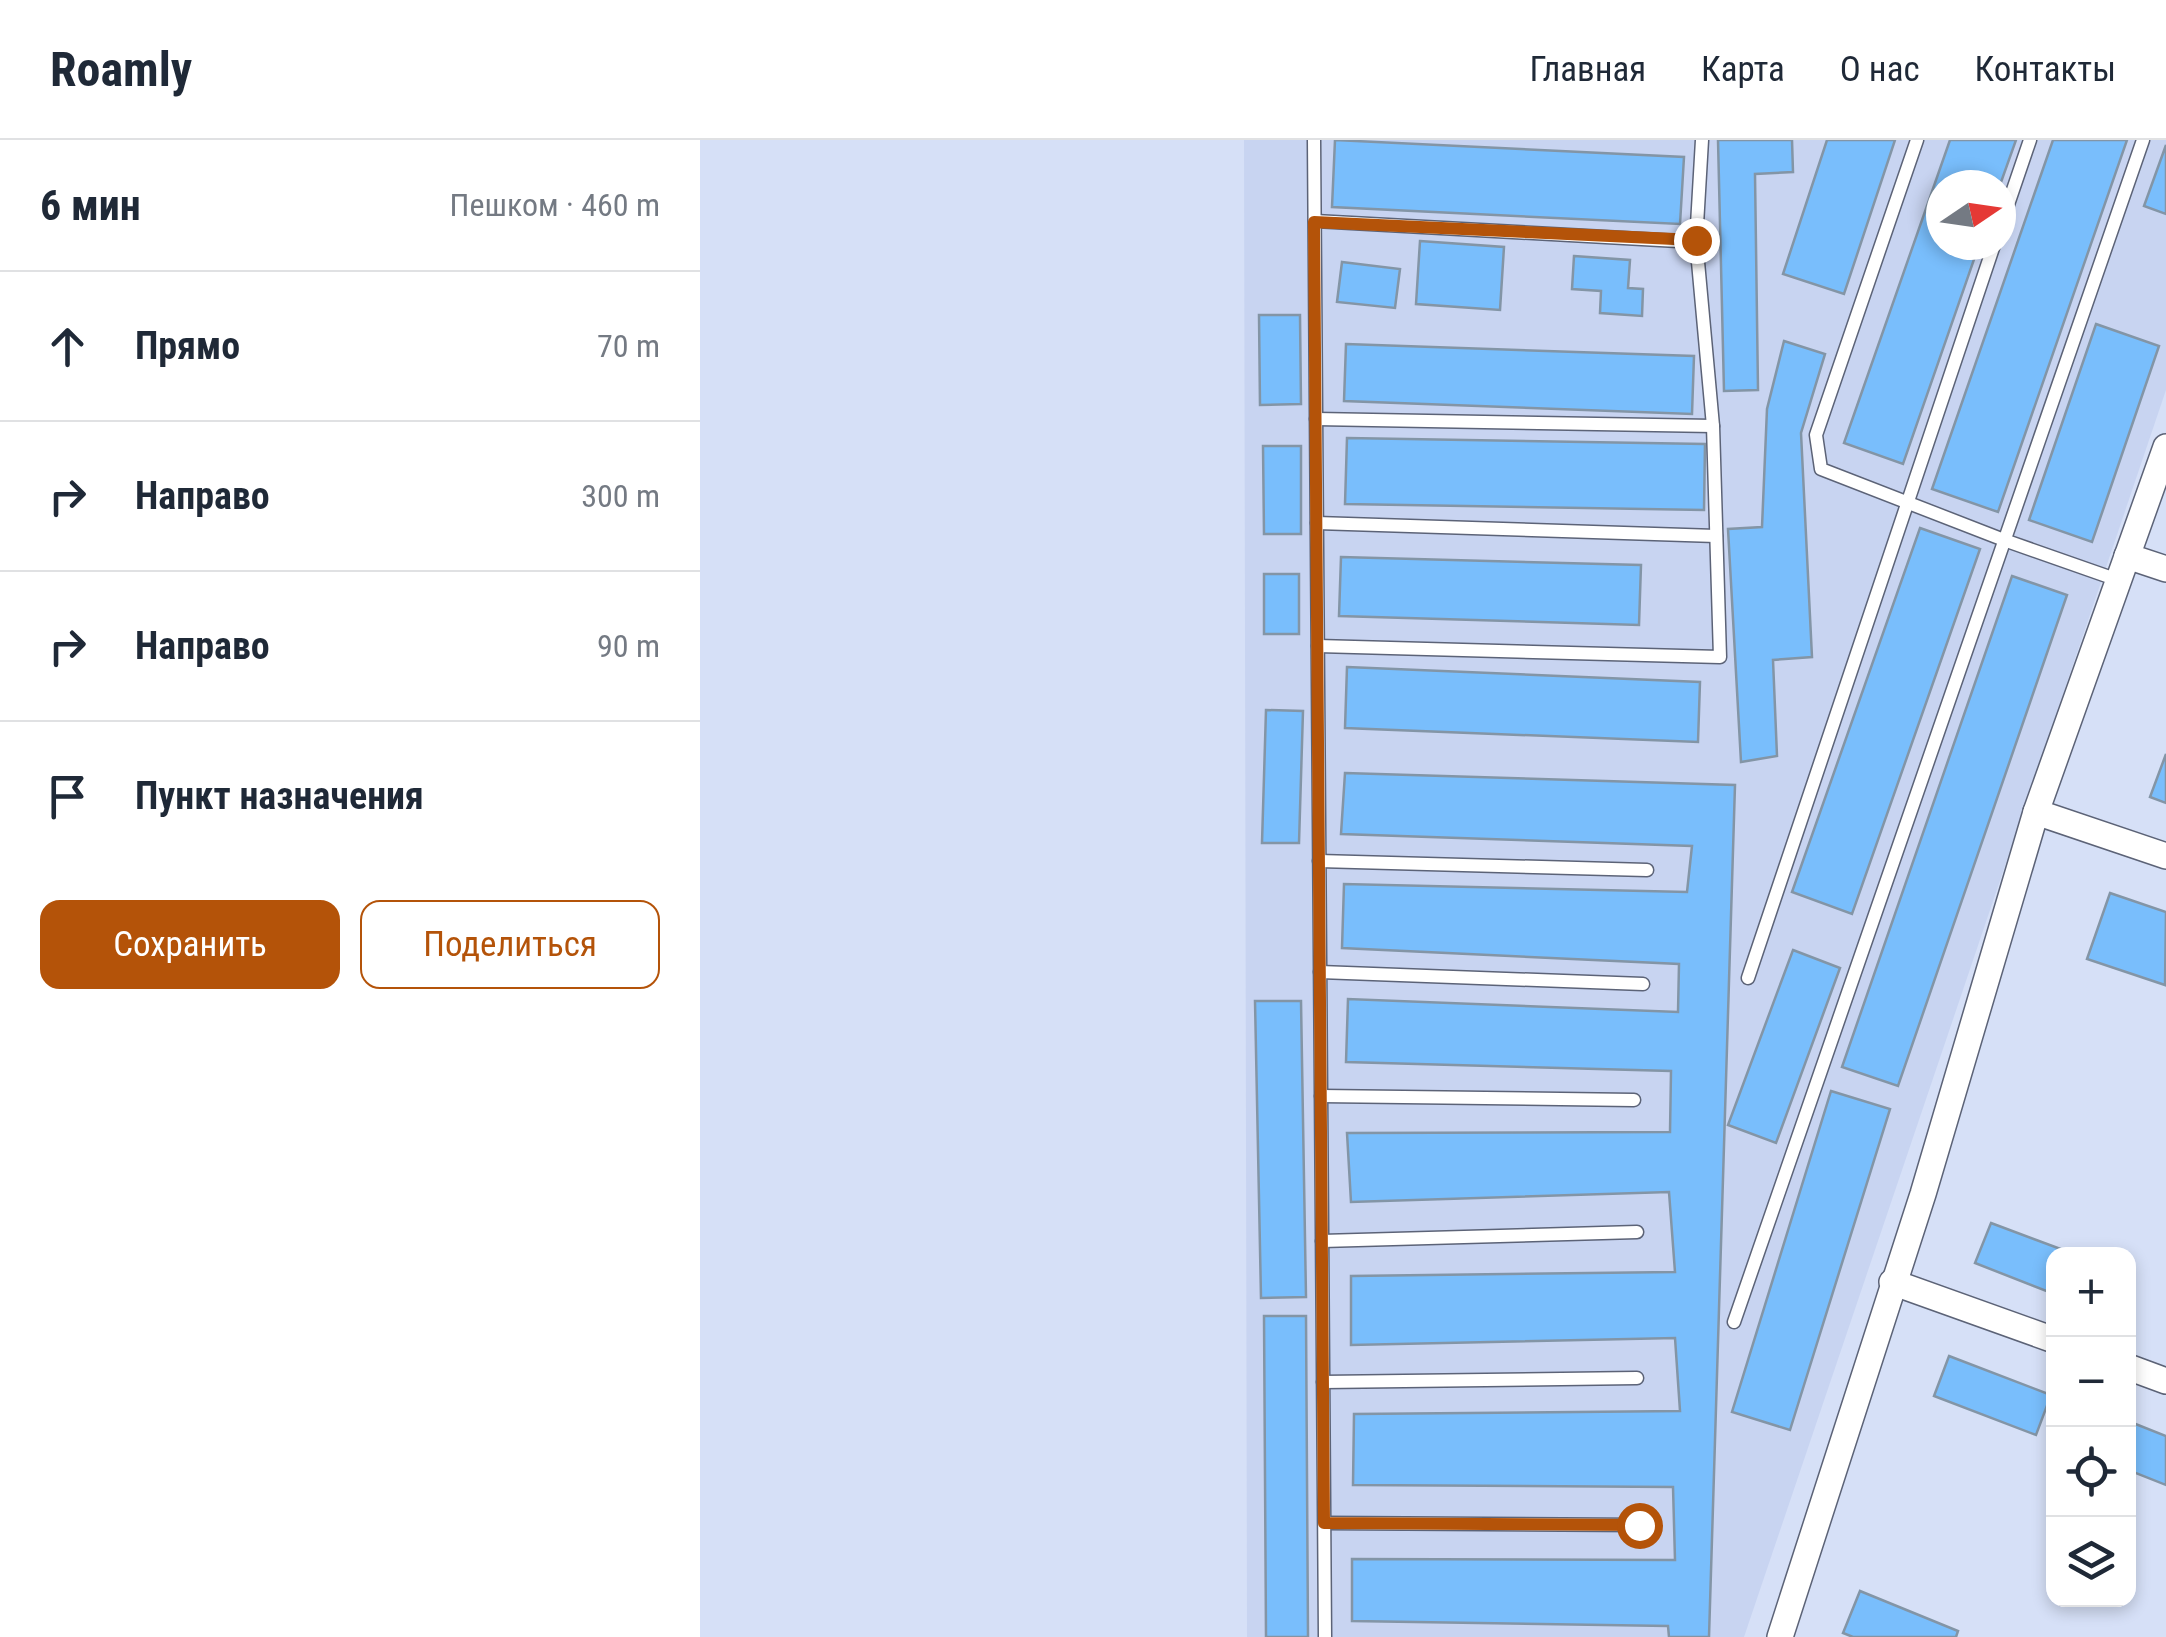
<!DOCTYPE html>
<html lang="ru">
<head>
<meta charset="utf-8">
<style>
  :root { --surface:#fff; --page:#f2f2f3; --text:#1f2937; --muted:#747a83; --line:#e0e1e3; --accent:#b45309 }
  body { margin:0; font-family:"Roboto Condensed",sans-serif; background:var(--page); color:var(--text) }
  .controls { position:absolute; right:30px; bottom:30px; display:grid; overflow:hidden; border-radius:20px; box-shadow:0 5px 15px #0003 }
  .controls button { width:90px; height:90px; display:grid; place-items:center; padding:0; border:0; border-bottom:2px solid var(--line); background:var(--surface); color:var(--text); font:50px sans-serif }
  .compass { position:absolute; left:1226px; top:30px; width:90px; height:90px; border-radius:50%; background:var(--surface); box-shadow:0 5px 15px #0003; rotate:77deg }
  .stop { position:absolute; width:30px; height:30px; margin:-22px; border:8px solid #b45309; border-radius:50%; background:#fff }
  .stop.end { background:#b45309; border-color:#fff; box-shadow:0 2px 10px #0008 }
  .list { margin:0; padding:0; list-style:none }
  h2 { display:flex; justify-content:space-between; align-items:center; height:130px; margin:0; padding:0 40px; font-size:42px }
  h2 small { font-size:32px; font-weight:400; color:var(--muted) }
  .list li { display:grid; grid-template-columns:65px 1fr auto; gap:30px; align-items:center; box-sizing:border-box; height:150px; padding:0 40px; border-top:2px solid var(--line) }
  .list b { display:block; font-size:38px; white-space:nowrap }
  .list em { font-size:32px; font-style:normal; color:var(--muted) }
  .actions { display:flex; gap:20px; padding:30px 40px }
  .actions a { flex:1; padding:22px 0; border:2px solid var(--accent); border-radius:20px; text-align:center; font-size:35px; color:var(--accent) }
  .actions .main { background:var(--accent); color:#fff }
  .icon { flex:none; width:55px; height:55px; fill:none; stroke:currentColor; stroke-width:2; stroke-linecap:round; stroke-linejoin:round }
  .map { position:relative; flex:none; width:1466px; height:1497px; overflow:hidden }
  header { display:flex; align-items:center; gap:60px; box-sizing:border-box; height:140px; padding:0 50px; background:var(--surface); border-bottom:2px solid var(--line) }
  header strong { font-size:48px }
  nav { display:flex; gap:55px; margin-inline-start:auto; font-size:35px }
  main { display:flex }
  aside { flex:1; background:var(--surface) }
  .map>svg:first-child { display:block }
  .built { fill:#c8d4f1; fill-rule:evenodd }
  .building { fill:#79befc; stroke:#8395a6; stroke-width:2.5 }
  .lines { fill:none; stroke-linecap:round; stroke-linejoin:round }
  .lane-casing { stroke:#5c6377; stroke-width:15 }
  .street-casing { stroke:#5c6377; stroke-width:28 }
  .lane { stroke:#fff; stroke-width:12 }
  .street { stroke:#fff; stroke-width:25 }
  .route { stroke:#b45309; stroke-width:12 }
</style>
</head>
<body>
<header>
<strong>Roamly</strong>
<nav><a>Главная</a><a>Карта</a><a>О нас</a><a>Контакты</a></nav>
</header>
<main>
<aside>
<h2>6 мин<small>Пешком · 460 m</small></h2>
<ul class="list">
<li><svg class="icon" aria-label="ahead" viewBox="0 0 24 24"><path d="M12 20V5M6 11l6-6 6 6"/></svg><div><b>Прямо</b></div><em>70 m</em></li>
<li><svg class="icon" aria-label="right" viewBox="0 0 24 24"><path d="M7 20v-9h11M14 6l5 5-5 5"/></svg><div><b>Направо</b></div><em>300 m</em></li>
<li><svg class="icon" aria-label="right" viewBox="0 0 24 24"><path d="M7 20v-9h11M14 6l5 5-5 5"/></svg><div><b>Направо</b></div><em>90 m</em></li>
<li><svg class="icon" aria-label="arrive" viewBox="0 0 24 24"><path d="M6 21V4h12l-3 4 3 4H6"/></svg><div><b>Пункт назначения</b></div></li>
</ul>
<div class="actions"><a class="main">Сохранить</a><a>Поделиться</a></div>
</aside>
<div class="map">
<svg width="1466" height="1497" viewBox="0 0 1466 1497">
  <rect width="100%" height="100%" fill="#d6e0f7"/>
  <!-- built -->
  <path class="built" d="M544,0H1466V250L1044,1497H547ZM1241,45H1301V105H1241Z"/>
  <!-- building -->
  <g class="building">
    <path d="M635,0L984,17L980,84L632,67Z"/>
    <path d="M1018,0H1092L1093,32L1055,34L1058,250L1024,251Z"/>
    <path d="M1127,0H1195L1144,154L1083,134Z"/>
    <path d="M1250,0H1316L1300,45H1241V105H1279L1203,324L1144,303Z"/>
    <path d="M1353,0H1427L1298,372L1232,349Z"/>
    <path d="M1466,5V74L1444,66Z"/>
    <path d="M720,101L804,107L800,170L716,164Z"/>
    <path d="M874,116L930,120L928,148L943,149L942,176L900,173L901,151L872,149Z"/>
    <path d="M642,122L700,129L695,168L637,162Z"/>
    <path d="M559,175H600L601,264L560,265Z"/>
    <path d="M1396,184L1459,206L1392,402L1329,380Z"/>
    <path d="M1084,201L1125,214L1101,293L1112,517L1073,520L1077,616L1041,622L1028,389L1062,387L1067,269Z"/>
    <path d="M646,204L994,216L992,274L644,261Z"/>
    <path d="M647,298L1005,304L1004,370L645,364Z"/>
    <path d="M563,306H601V394H564Z"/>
    <path d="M1220,388L1280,409L1152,774L1092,752Z"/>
    <path d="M641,417L941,425L939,485L639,476Z"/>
    <rect x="564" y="434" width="35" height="60"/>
    <path d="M1312,436L1367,455L1198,946L1142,927Z"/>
    <path d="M647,527L1000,542L998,602L645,588Z"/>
    <path d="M566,570L603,571L599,703H562Z"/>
    <path d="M1466,614V663L1450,657Z"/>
    <path d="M645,633L1035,645L1009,1497H969L968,1486L652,1481V1419L975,1420L973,1347L653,1345L654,1274L980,1271L975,1198L651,1205V1136L975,1132L969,1052L651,1062L647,993L970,992L971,931L646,922L648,859L978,872L979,824L642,808L644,744L987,752L992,706L641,694Z"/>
    <path d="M1410,753L1466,772L1465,845L1387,819Z"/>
    <path d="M1093,810L1140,828L1076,1003L1028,985Z"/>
    <path d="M555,861H601L606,1157L561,1158Z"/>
    <path d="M1131,951L1190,969L1090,1290L1032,1272Z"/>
    <path d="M1291,1083L1374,1114H1354V1154L1275,1123Z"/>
    <path d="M564,1176H606L608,1497H566Z"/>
    <path d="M1249,1216L1351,1255L1336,1295L1234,1256Z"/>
    <path d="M1428,1281L1466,1296V1345L1428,1330Z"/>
    <path d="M1160,1451L1258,1491L1256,1497H1153L1143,1493Z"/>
  </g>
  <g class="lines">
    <defs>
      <g id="lane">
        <path d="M614,0L625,1497"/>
        <path d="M1217,0L1116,295L1121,329L1304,400L1418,440"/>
        <path d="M615,81L996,102L1002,0"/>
        <path d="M1301,85L1330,0"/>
        <path d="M616,279L1013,286"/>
        <path d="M617,383L1016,396"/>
        <path d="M618,506L1020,517L1013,286L996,100"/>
        <path d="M619,721L947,730"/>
        <path d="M620,832L943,844"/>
        <path d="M1048,838L1294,105"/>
        <path d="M621,956L934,960"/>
        <path d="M622,1101L937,1092"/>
        <path d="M1034,1182L1443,0"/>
        <path d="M623,1242L937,1238"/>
        <path d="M625,1383L939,1385"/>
      </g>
      <g id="street">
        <path d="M1427,416L1466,429"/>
        <path d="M1336,672L1466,716"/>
        <path d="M1192,1142L1354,1200"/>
        <path d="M1428,1227L1466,1241"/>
        <path d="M1080,1497L1223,1054L1336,672L1466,307"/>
      </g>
    </defs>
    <!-- lane casing -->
    <use href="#lane" class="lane-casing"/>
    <!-- street casing -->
    <use href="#street" class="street-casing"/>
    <!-- lane -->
    <use href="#lane" class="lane"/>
    <!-- street -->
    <use href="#street" class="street"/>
  </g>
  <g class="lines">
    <!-- route -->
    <path class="route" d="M939,1385L624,1383L614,82L996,100"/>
  </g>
</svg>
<div class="controls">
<button>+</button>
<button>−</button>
<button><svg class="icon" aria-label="locate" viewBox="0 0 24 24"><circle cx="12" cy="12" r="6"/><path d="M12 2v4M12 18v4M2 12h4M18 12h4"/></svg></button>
<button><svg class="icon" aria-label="layers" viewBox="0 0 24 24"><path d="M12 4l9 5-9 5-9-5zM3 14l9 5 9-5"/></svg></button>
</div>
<svg class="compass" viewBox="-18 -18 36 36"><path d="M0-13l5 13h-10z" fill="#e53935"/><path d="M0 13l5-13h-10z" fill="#747a83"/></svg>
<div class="stop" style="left:939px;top:1385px"></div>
<div class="stop end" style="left:996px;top:100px"></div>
</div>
</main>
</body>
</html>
